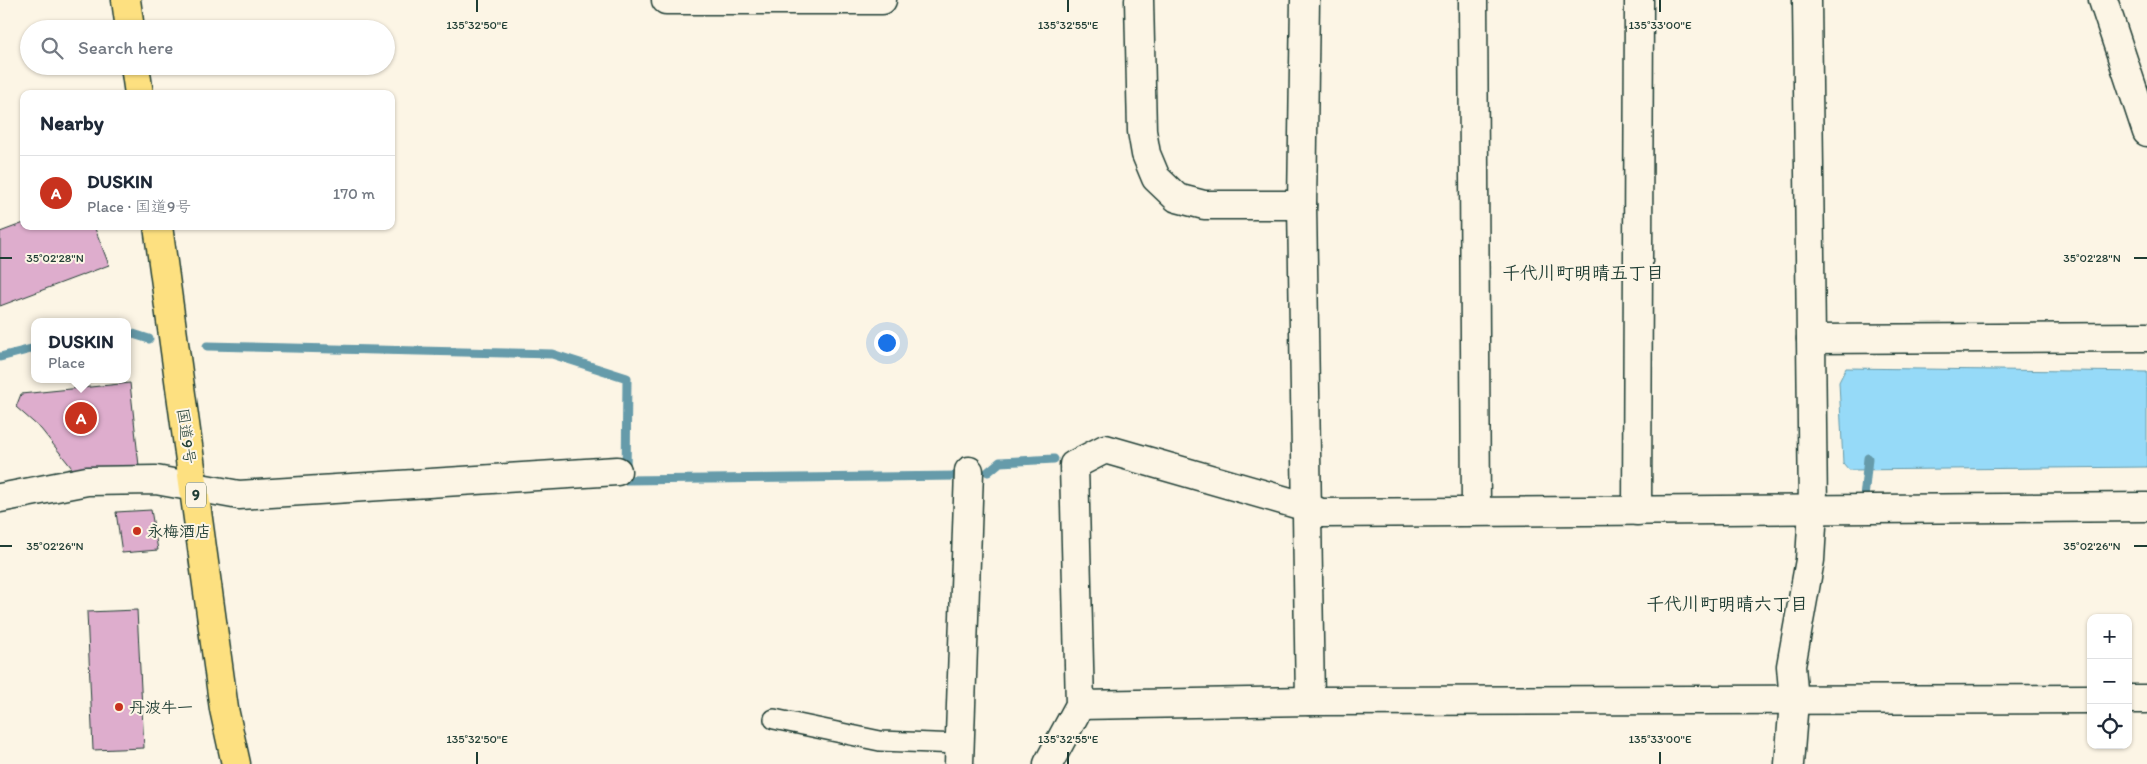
<!DOCTYPE html>
<html lang="en">
<head>
<meta charset="utf-8">
<style>
  :root { --surface:#fff; --page:#f6f6f7; --text:#1f2937; --muted:#747a83; --line:#e0e1e3; --accent:#c8321e }
  body { margin:0; font-family:Itim,"Klee One",sans-serif; background:var(--page); color:var(--text) }
  .controls { position:absolute; right:15px; bottom:15px; display:grid; overflow:hidden; border-radius:10px; box-shadow:0 1px 4px #0004 }
  .controls button { width:45px; height:45px; display:grid; place-items:center; padding:0; border:0; border-bottom:1px solid var(--line); background:var(--surface); color:var(--text); font:25px sans-serif }
  .you { position:absolute; left:886px; top:342px; width:18px; height:18px; margin:-12px; border:4px solid #fff; border-radius:50%; background:#1a73e8; box-shadow:0 0 0 8px #1a73e833 }
  .badge { display:grid; place-items:center; width:32px; height:32px; border-radius:50%; background:var(--accent); color:#fff; font-size:16px; font-weight:700 }
  .pin { position:absolute; translate:-50% -50%; border:2px solid #fff; box-shadow:0 1px 5px #0006 }
  .popup { position:absolute; left:31px; top:318px; width:100px; height:65px; box-sizing:border-box; display:grid; place-content:center; border-radius:10px; background:var(--surface); filter:drop-shadow(0 1px 4px #0005); font-size:16px; white-space:nowrap; color:var(--muted) }
  .popup b { font-size:19px; color:var(--text) }
  .popup::after { content:''; position:absolute; left:50%; top:100%; margin-left:-10px; border:10px solid transparent; border-top-color:var(--surface) }
  .list { margin:0; padding:0; list-style:none }
  h2 { display:flex; justify-content:space-between; align-items:center; height:65px; margin:0; padding:0 20px; font-size:21px }
  h2 small { font-size:16px; font-weight:400; color:var(--muted) }
  .list li { display:grid; grid-template-columns:32px 1fr auto; gap:15px; align-items:center; box-sizing:border-box; height:75px; padding:0 20px; border-top:1px solid var(--line) }
  .list b { display:block; font-size:19px; white-space:nowrap }
  .list p { margin:0; font-size:16px; white-space:nowrap; color:var(--muted) }
  .list em { font-size:16px; font-style:normal; color:var(--muted) }
  .icon { flex:none; width:28px; height:28px; fill:none; stroke:currentColor; stroke-width:2; stroke-linecap:round; stroke-linejoin:round }
  .map { position:relative; flex:none; width:2147px; height:764px; overflow:hidden }
  .search { position:absolute; background:var(--surface); box-shadow:0 1px 4px #0004; left:20px; top:20px; width:375px; height:55px; display:flex; align-items:center; gap:12px; box-sizing:border-box; padding:0 18px; border-radius:28px; color:var(--muted); font-size:19px }
  .panel { position:absolute; background:var(--surface); box-shadow:0 1px 4px #0004; left:20px; top:90px; width:375px; height:140px; border-radius:10px }
  .map>svg:first-child { display:block }
  .water { fill:#96daf8; stroke:#669baa }
  .lines { fill:none; stroke-linecap:round; stroke-linejoin:round }
  .stream { stroke:#669baa; stroke-width:9 }
  .building { fill:#deadcd; stroke:#1f3d34 }
  .service-casing { stroke:#1f3d34; stroke-width:22 }
  .minor-casing { stroke:#1f3d34; stroke-width:31 }
  .tertiary-casing { stroke:#1f3d34; stroke-width:31 }
  .trunk-casing { stroke:#1f3d34; stroke-width:31 }
  .service { stroke:#fcf5e5; stroke-width:19 }
  .minor { stroke:#fcf5e5; stroke-width:28 }
  .tertiary { stroke:#fcf5e5; stroke-width:28 }
  .trunk { stroke:#fde080; stroke-width:28 }
  .ticks { fill:none; stroke:#1f3d34; stroke-width:2 }
  .poi-dot { fill:#c8321e; stroke:#fcf5e5; stroke-width:2 }
  .labels { text-anchor:middle; stroke-width:4; stroke-linejoin:round; paint-order:stroke }
  .shield { fill:#fcf5e5; stroke:#617469; stroke-width:1 }
  .shield-label { font-size:15px; font-weight:bold; fill:#1f3d34 }
  .street-label { font-size:16px; fill:#1f3d34; stroke:#fcf5e5 }
  .poi-label { font-size:16px; font-weight:bold; fill:#1f3d34; stroke:#fcf5e5; text-anchor:start }
  .neighbourhood-label { font-size:18px; font-weight:bold; fill:#1f3d34; stroke:#fcf5e5 }
  .ticks-label { font-size:12px; text-anchor:middle; fill:#1f3d34; stroke:#fcf5e5; stroke-width:4; stroke-linejoin:round; paint-order:stroke }
</style>
</head>
<body>
<div class="map">
<svg width="2147" height="764" viewBox="0 0 2147 764">
  <rect width="100%" height="100%" fill="#fcf5e5"/>
  <filter id="ink" filterUnits="userSpaceOnUse"><feTurbulence type="fractalNoise" baseFrequency=".02" numOctaves="2"/><feDisplacementMap in="SourceGraphic" scale="10" xChannelSelector="R" yChannelSelector="G"/><feConvolveMatrix kernelMatrix="1 2 1 2 8 2 1 2 1" color-interpolation-filters="sRGB"/></filter>
  <g filter="url(#ink)">
    <!-- water -->
    <path class="water" d="M1846,368L2147,372V467L1849,470L1843,463L1839,382Z"/>
    <g class="lines">
      <!-- stream -->
      <g class="stream">
        <path d="M127,332L149,339"/>
        <path d="M207,346L552,354L627,378L626,480L958,476"/>
        <path d="M0,357L35,348"/>
        <path d="M988,472L1000,462L1054,459"/>
        <path d="M1864,498L1868,458"/>
      </g>
    </g>
    <!-- building -->
    <g class="building">
      <path d="M24,223V226H94L109,265L0,306V232Z"/>
      <path d="M130,383L139,466L75,472L41,429L16,407L21,394Z"/>
      <path d="M151,510L158,550L122,553L116,512Z"/>
      <path d="M137,610L144,748L93,750L87,612Z"/>
    </g>
    <g class="lines">
      <defs>
        <path id="service" d="M774,719L880,741L960,744"/>
        <g id="minor">
          <path d="M1139,0L1142,131L1146,154L1156,178L1177,198L1204,205H1302"/>
          <path d="M1305,0L1302,205L1310,701"/>
          <path d="M1473,0L1476,511"/>
          <path d="M2103,0L2147,132"/>
          <path d="M1811,339L2147,337"/>
          <path d="M0,498L87,481L156,480L239,495L617,471"/>
          <path d="M1637,511L1639,0"/>
          <path d="M2128,699H2147"/>
          <path d="M1080,705L1310,701L2091,699"/>
          <path d="M959,764L969,471"/>
          <path d="M1048,764L1080,705L1074,465L1105,449L1307,507L1321,513L2147,507"/>
          <path d="M1789,764L1794,701L1791,666L1810,560L1813,509L1807,0"/>
        </g>
        <path id="tertiary" d="M666,0H882"/>
        <g id="trunk">
          <path d="M126,0L130,29"/>
          <path d="M135,66L139,94"/>
          <path d="M158,226L224,709L236,764"/>
        </g>
      </defs>
      <!-- service casing -->
      <use href="#service" class="service-casing"/>
      <!-- minor casing -->
      <use href="#minor" class="minor-casing"/>
      <!-- tertiary casing -->
      <use href="#tertiary" class="tertiary-casing"/>
      <!-- trunk casing -->
      <use href="#trunk" class="trunk-casing"/>
      <!-- service -->
      <use href="#service" class="service"/>
      <!-- minor -->
      <use href="#minor" class="minor"/>
      <!-- tertiary -->
      <use href="#tertiary" class="tertiary"/>
      <!-- trunk -->
      <use href="#trunk" class="trunk"/>
    </g>
  </g>
  <!-- ticks -->
  <path class="ticks" d="M477,0V12M1068,0V12M1660,0V12M0,258H12M2134,258H2147M0,546H12M2134,546H2147M477,752V764M1068,752V764M1660,752V764"/>
  <!-- markers -->
  <g class="poi-dot">
    <circle cx="137" cy="531" r="5"/>
    <circle cx="119" cy="707" r="5"/>
  </g>
  <g class="labels">
    <!-- shield labels -->
    <rect class="shield" x="186" y="482.5" width="20" height="25" rx="4"/>
    <g class="shield-label">
      <text x="196" y="500">9</text>
    </g>
    <!-- street labels -->
    <g class="street-label">
      <text transform="translate(187 436) rotate(82)" y="6">国道9号</text>
    </g>
    <!-- poi labels -->
    <g class="poi-label">
      <text x="147" y="537">永梅酒店</text>
      <text x="129" y="713">丹波牛一</text>
    </g>
    <!-- neighbourhood labels -->
    <g class="neighbourhood-label">
      <text x="1583" y="279">千代川町明晴五丁目</text>
      <text x="1727" y="610">千代川町明晴六丁目</text>
    </g>
  </g>
  <g class="ticks-label">
    <text x="477" y="29">135°32'50"E</text>
    <text x="1068" y="29">135°32'55"E</text>
    <text x="1660" y="29">135°33'00"E</text>
    <text x="55" y="262">35°02'28"N</text>
    <text x="2092" y="262">35°02'28"N</text>
    <text x="55" y="550">35°02'26"N</text>
    <text x="2092" y="550">35°02'26"N</text>
    <text x="477" y="743">135°32'50"E</text>
    <text x="1068" y="743">135°32'55"E</text>
    <text x="1660" y="743">135°33'00"E</text>
  </g>
</svg>
<div class="controls">
<button>+</button>
<button>−</button>
<button><svg class="icon" aria-label="locate" viewBox="0 0 24 24"><circle cx="12" cy="12" r="6"/><path d="M12 2v4M12 18v4M2 12h4M18 12h4"/></svg></button>
</div>
<div class="you"></div>
<div class="pin badge" style="left:81px;top:418px">A</div>
<div class="popup"><b>DUSKIN</b>Place</div>
<div class="search"><svg class="icon" aria-label="search" viewBox="0 0 24 24"><circle cx="10" cy="10" r="6"/><path d="M15 15l6 6"/></svg>Search here</div>
<section class="panel">
<h2>Nearby<small></small></h2>
<ul class="list">
<li><span class="badge">A</span><div><b>DUSKIN</b><p>Place · 国道9号</p></div><em>170 m</em></li>
</ul>
</section>
</div>
</body>
</html>
